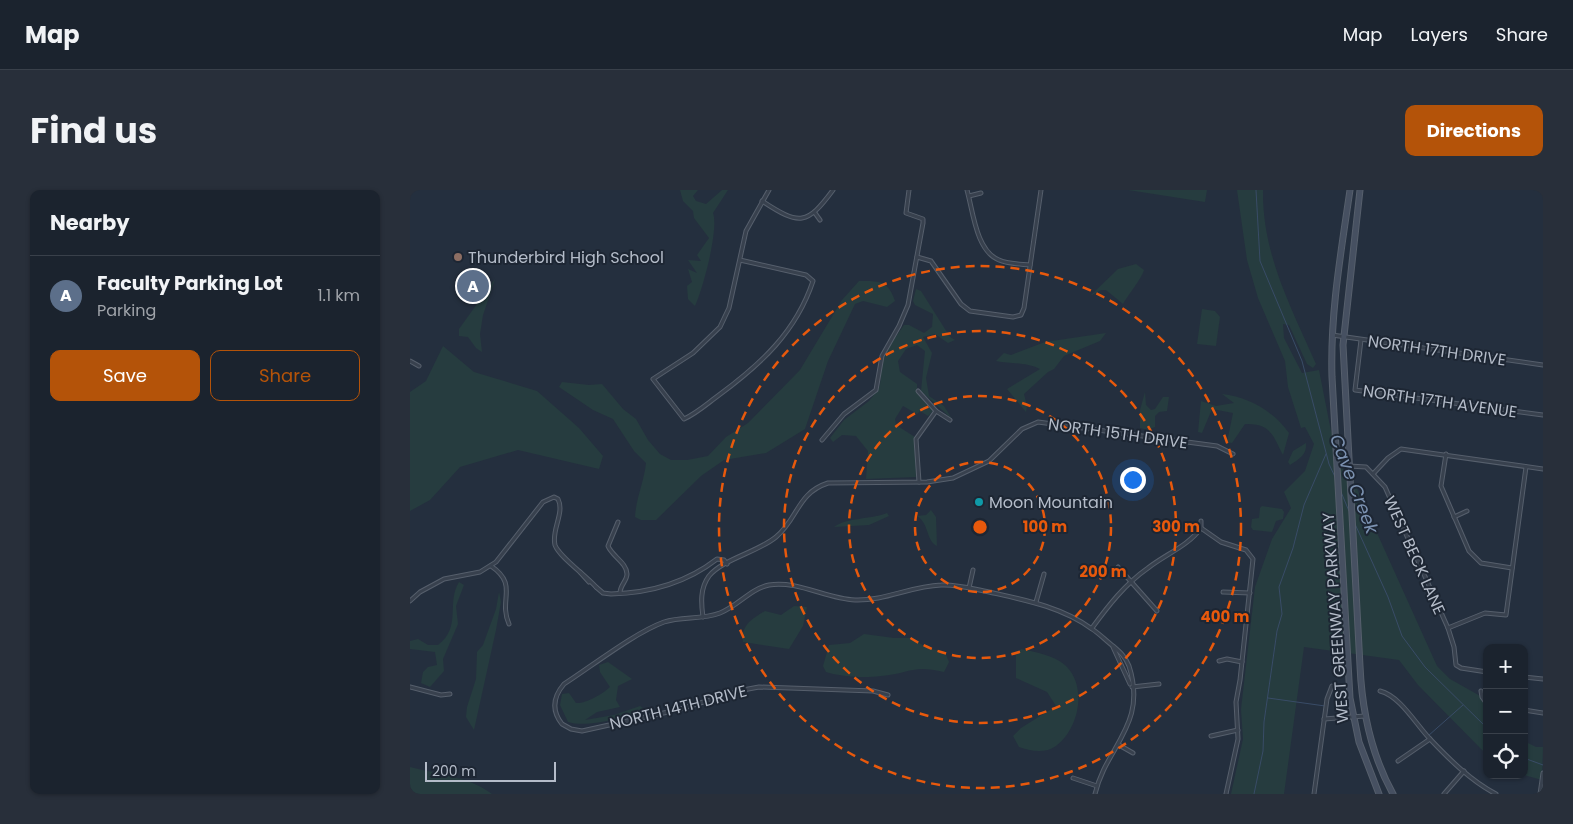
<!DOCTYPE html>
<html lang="en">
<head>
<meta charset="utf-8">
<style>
  :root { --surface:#1b232e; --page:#282f3a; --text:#f1f3f6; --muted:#a0a4aa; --line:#39404a; --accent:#b45309 }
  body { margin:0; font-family:Poppins,sans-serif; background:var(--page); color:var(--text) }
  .controls { position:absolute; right:15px; bottom:15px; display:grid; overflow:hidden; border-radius:10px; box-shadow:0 1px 4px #0004 }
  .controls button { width:45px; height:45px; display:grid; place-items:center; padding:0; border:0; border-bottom:1px solid var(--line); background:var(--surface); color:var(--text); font:25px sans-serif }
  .scale { position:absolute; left:15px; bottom:12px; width:131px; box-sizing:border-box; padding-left:5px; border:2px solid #b4bcc9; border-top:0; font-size:14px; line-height:18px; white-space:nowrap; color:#b4bcc9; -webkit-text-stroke:4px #1d2633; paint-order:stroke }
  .you { position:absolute; left:722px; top:289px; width:18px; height:18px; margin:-12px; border:4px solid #fff; border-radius:50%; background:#1a73e8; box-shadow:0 0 0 8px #1a73e833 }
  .badge { display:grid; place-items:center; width:32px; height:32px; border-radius:50%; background:var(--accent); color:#fff; font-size:16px; font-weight:700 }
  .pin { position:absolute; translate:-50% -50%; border:2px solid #fff; box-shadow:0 1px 5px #0006 }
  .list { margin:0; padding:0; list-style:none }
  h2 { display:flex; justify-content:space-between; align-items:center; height:65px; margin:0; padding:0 20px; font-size:21px }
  h2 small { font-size:16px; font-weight:400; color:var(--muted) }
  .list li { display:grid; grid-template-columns:32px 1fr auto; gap:15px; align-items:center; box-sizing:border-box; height:80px; padding:0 20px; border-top:1px solid var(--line) }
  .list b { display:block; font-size:19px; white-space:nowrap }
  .list p { margin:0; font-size:16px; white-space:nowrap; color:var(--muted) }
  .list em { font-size:16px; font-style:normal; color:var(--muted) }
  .actions { display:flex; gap:10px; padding:15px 20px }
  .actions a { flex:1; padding:11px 0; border:1px solid var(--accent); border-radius:10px; text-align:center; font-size:18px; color:var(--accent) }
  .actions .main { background:var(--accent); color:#fff }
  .icon { flex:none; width:28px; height:28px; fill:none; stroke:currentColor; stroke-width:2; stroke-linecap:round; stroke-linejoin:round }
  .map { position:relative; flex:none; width:1133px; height:604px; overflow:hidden; border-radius:10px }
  header { display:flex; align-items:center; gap:30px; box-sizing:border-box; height:70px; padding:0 25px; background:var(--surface); border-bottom:1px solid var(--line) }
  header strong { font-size:24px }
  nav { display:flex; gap:28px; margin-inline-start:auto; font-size:18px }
  .intro { display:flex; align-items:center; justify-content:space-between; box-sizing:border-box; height:120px; padding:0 30px }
  h1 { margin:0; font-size:35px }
  .button { padding:12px 22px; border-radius:10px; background:var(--accent); color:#fff; font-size:18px; font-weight:700 }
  main { display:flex; gap:30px; padding:0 30px }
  aside { flex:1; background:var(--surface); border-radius:10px; box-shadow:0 1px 4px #0004 }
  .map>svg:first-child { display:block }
  .green { fill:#263c3f }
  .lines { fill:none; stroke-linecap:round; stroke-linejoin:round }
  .stream { stroke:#394c67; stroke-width:1 }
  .minor-casing { stroke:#565f6c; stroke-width:5 }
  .secondary-casing { stroke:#565f6c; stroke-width:7 }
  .minor { stroke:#38414e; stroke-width:3 }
  .secondary { stroke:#465061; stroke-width:5 }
  .ring { fill:none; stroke:#e8590c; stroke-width:2.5; stroke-dasharray:9 6 }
  .education-dot { fill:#8d6e63; stroke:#1d2633; stroke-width:2 }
  .culture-dot { fill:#0f9aa8; stroke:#1d2633; stroke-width:2 }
  .labels { text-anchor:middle; stroke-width:4; stroke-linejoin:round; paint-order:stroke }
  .poi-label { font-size:16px; fill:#b4bcc9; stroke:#1d2633; text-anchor:start }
  .street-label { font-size:16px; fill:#b4bcc9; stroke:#1d2633 }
  .water-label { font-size:18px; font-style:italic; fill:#7c92b1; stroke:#1d2633 }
  .centre { fill:#e8590c; stroke:#1d2633; stroke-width:2.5 }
  .ring-label { font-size:15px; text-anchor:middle; font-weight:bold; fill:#e8590c; stroke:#1d2633; stroke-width:4; stroke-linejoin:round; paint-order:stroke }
</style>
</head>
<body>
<header>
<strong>Map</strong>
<nav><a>Map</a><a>Layers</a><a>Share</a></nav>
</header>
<div class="intro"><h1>Find us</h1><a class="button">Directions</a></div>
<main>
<aside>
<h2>Nearby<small></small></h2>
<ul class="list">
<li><span class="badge" style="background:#5c6f8a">A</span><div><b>Faculty Parking Lot</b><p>Parking</p></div><em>1.1 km</em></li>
</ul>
<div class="actions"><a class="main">Save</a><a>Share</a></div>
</aside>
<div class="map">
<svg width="1133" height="604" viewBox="0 0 1133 604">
  <rect width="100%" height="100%" fill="#242f3e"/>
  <!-- green -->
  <g class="green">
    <path d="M270,0H288L283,6L286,11L296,14L312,0H318L303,23C309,39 293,99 285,116L278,109L277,96L282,92L278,79L287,83L278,70L291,71L287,65L299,48L284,28L283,21L273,11Z"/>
    <path d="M718,0H797L795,12Z"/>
    <path d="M827,0H853C852,64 881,117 906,174L903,178L897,174L879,135L873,134L874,148L892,183L909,180L921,241L1027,476L1040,489L1072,507L1077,514V565L1008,495L989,470L894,457L874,604H821L833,549L831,519L845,397L862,349L881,318L874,302L895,281L904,254L895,237L891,238L878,197L875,171L848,108L837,70Z"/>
    <path d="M726,74L734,80C732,88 718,105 713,114L696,100H691L680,106L708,79Z"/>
    <path d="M85,89L73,125L70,144L72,162L66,158L58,147L49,146V139Z"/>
    <path d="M449,91C469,91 478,90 485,111L477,117L453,111L445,114L418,171L395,239L356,263L314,270L291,286L246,330H231L225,327C226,308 234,292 236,273L224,261L203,229L183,220L149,197L152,192L179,195L192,194L213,219L226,229L238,250L250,264L261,270H277L298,266L316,247L338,233L390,180L432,110Z"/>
    <path d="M506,99L511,101L540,147L545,150L538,153L525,144L513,147L522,163L516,188L519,206L534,216L542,229L511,201L515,161L507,155L496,159L488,171L490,182L507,194V203L522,218V222L518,226L510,221L507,224L493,216L485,229L486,235L505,247L506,287L456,289L458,261L446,246L432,245L423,252L420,248L434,230L459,211L467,201L470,195L472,173L480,155L494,135H499L514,143L522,137L523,124L505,115L503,111Z"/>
    <path d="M792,119L805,121L810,127L806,156L787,154Z"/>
    <path d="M696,143L690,151L654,166L644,179L638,182L614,204L617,216L616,222L597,199L630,179C617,172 601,174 586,171L594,163L601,165L635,152Z"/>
    <path d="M33,156L64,182L127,201L169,238L193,266L189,279L108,260L50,277L20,310L0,321V202L16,191Z"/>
    <path d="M735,202L736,215L741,220L745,219L753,207H759L757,221L749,222L745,226V237L738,240L730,238V220Z"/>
    <path d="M812,204C839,207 863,221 879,243L873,265C863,246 861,233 835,234L822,253L817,252L823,223L802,219L792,243L788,242L791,211L806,216L824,213Z"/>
    <path d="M896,253C897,265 889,269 880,275L878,272L883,261Z"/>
    <path d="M852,316L872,319L874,322L873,329L866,331L862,342L843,340L841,337L842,329L849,328L850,318Z"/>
    <path d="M521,320L526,327L527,356C516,351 519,333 507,326L516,325Z"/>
    <path d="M477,323L479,326L459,335L424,337C438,327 459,330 477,323Z"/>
    <path d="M49,392L54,395L46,416L48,434L33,469L34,481L20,497L11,493L13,482L18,477L27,475L25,462L0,459V451L8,449L18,455H28C52,437 36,413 49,392Z"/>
    <path d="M89,402L91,412L86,440L64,540L56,527L57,517L66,489L67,462L73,455L86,419Z"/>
    <path d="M384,416L397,417L393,436L379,459L333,452C331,435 342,429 355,421L371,425Z"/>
    <path d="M454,444L484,448H502L517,458L535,462L539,472L534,482C503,474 498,484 471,486C454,488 432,487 416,482L413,476L419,455L440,453Z"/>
    <path d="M611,459C625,462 647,466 657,477C677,498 669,539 646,556C635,564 620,561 609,557L603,546L611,538L646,516L637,502L606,488V465Z"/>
    <path d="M198,472L222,489L208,496L206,510L210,517L187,522L175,530L204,525L230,516L234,519C217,528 176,538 158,532L150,515L152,504L159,503L166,513C175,514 193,504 200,497L190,482L189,475Z"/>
    <path d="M1114,551L1126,557H1133L1132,590L1114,585Z"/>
    <path d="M0,577C27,584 60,587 82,604H0Z"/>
  </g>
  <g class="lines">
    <!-- stream -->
    <g class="stream">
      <path d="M846,0L850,71L892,171L919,274L926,289"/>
      <path d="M931,302L939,321"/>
      <path d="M945,334L978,407L992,446L1015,477L1077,538"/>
      <path d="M858,508L915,516"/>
      <path d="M1018,546L1053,515"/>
      <path d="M1114,568L1133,575"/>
      <path d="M844,604L853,561L854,532L867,441L872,424L869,397L883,358L894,315L916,264"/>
    </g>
    <defs>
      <g id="minor">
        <path d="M557,0C563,21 566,61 589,70C598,74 610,74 620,75"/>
        <path d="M559,6L571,3"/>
        <path d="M352,11C390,36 397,35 423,0"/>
        <path d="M405,23L410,30"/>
        <path d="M507,67L521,71L551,114L560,121L603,127L611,125L614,118L631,0"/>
        <path d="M330,70L396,85L403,91C386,142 351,174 309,205C298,213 287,223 274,229L243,189L283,163L310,137L319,118L336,41L359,0"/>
        <path d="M922,145L1133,175"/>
        <path d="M951,150L945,200L1133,225"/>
        <path d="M0,171L9,176"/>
        <path d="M508,201L526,221L540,230"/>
        <path d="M412,250L434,224L466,200L472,166L489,136L498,115L513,33V29L496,23L499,0"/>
        <path d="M1036,264L1031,296L1059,361L1071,373L1102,378"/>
        <path d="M939,276L956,277L975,297L979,306L1038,438L1044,457L1046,475L1051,478L1077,482"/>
        <path d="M963,284L978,268L991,259L1133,279"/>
        <path d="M509,292L506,249L526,221"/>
        <path d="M1044,327L1057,321"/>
        <path d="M208,332L198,356C202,366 217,373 217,384C217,391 210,395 210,403"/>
        <path d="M791,338L811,352L836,360L843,369L830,490L826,512L828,549L816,604"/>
        <path d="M81,376C109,395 88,409 99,434"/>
        <path d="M708,377L747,421"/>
        <path d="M170,382L179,392"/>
        <path d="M186,397L193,403L201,404C239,403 276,393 307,369L314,370L317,374"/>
        <path d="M559,398L563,380"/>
        <path d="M813,402L840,403"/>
        <path d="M0,411L10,402L34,389L70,382L86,372L133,312L144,307L148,309C155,323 141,340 145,355C149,367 177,386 186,397"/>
        <path d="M626,412L634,384"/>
        <path d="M293,427C291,413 290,398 299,386C313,369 348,362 366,347C388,329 387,303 418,293L517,292L543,288L579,271L612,239L628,232L807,256L823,264"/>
        <path d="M682,438C698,416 715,394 738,378C756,364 778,356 791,338V331"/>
        <path d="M1038,438L1075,423L1096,425L1116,277"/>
        <path d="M703,457L720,494"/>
        <path d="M809,471L817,469L832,472"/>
        <path d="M1114,487L1133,489"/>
        <path d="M0,497L31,505L40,504"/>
        <path d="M722,497L749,494"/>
        <path d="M970,501C990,506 1005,533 1020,549C1039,569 1061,591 1086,604"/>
        <path d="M1071,501L1072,507L1077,514"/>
        <path d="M478,505L463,501L349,497L333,500L267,520L172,541L161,539L152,534C141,520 143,507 154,494C182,476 224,443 254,432C272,426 292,430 310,423C328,416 340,399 359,395C387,390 417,409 445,410C475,411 501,396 531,395C547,394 563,399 579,402C615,410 652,417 682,439C690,444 696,451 703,456C710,462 715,466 719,476C738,535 696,556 685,604"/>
        <path d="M1114,520L1133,523"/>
        <path d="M914,529L955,526"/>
        <path d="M801,546L828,540"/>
        <path d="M709,555L723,563"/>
        <path d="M988,571L1020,549"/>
        <path d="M663,588L687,596"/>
        <path d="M904,604L917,509L922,496"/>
        <path d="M1034,604L1054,581"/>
        <path d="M1130,604L1133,583"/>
      </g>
      <g id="secondary">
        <path d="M940,0C931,62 920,124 922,187L940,508L949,552L969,604"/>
        <path d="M950,0L933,155L950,476C952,522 961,564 983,604"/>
      </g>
    </defs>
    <!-- minor casing -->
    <use href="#minor" class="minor-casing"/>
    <!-- secondary casing -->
    <use href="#secondary" class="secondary-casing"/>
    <!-- minor -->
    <use href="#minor" class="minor"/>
    <!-- secondary -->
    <use href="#secondary" class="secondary"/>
  </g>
  <!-- distance rings -->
  <g class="ring">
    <circle cx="570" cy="337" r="65"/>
    <circle cx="570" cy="337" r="131"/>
    <circle cx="570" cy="337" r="196"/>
    <circle cx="570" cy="337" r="261"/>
  </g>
  <!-- markers -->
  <circle class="education-dot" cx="48" cy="67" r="5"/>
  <circle class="culture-dot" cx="569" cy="312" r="5"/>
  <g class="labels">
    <!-- poi labels -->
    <g class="poi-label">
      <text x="58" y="73">Thunderbird High School</text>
      <text x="579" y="318">Moon Mountain</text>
    </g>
    <!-- street labels -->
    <g class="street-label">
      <text transform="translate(1027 160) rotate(8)" y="6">NORTH 17TH DRIVE</text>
      <text transform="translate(1030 211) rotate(8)" y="6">NORTH 17TH AVENUE</text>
      <text transform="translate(708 243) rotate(8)" y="6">NORTH 15TH DRIVE</text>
      <text transform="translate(1005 365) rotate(66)" y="6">WEST BECK LANE</text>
      <text transform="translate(925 428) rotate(-94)" y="6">WEST GREENWAY PARKWAY</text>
      <text transform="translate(268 517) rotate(-14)" y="6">NORTH 14TH DRIVE</text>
    </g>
    <!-- water labels -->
    <g class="water-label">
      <text transform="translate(944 294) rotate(69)" y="6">Cave Creek</text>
    </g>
  </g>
  <circle cx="570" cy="337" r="8" class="centre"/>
  <g class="ring-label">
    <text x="635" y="342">100 m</text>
    <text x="766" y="342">300 m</text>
    <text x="693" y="387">200 m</text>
    <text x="815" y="432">400 m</text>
  </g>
</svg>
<div class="controls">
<button>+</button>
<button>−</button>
<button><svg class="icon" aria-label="locate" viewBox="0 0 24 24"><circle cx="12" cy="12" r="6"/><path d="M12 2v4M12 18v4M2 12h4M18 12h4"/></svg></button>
</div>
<div class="scale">200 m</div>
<div class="you"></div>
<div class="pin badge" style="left:63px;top:96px;background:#5c6f8a">A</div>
</div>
</main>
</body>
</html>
